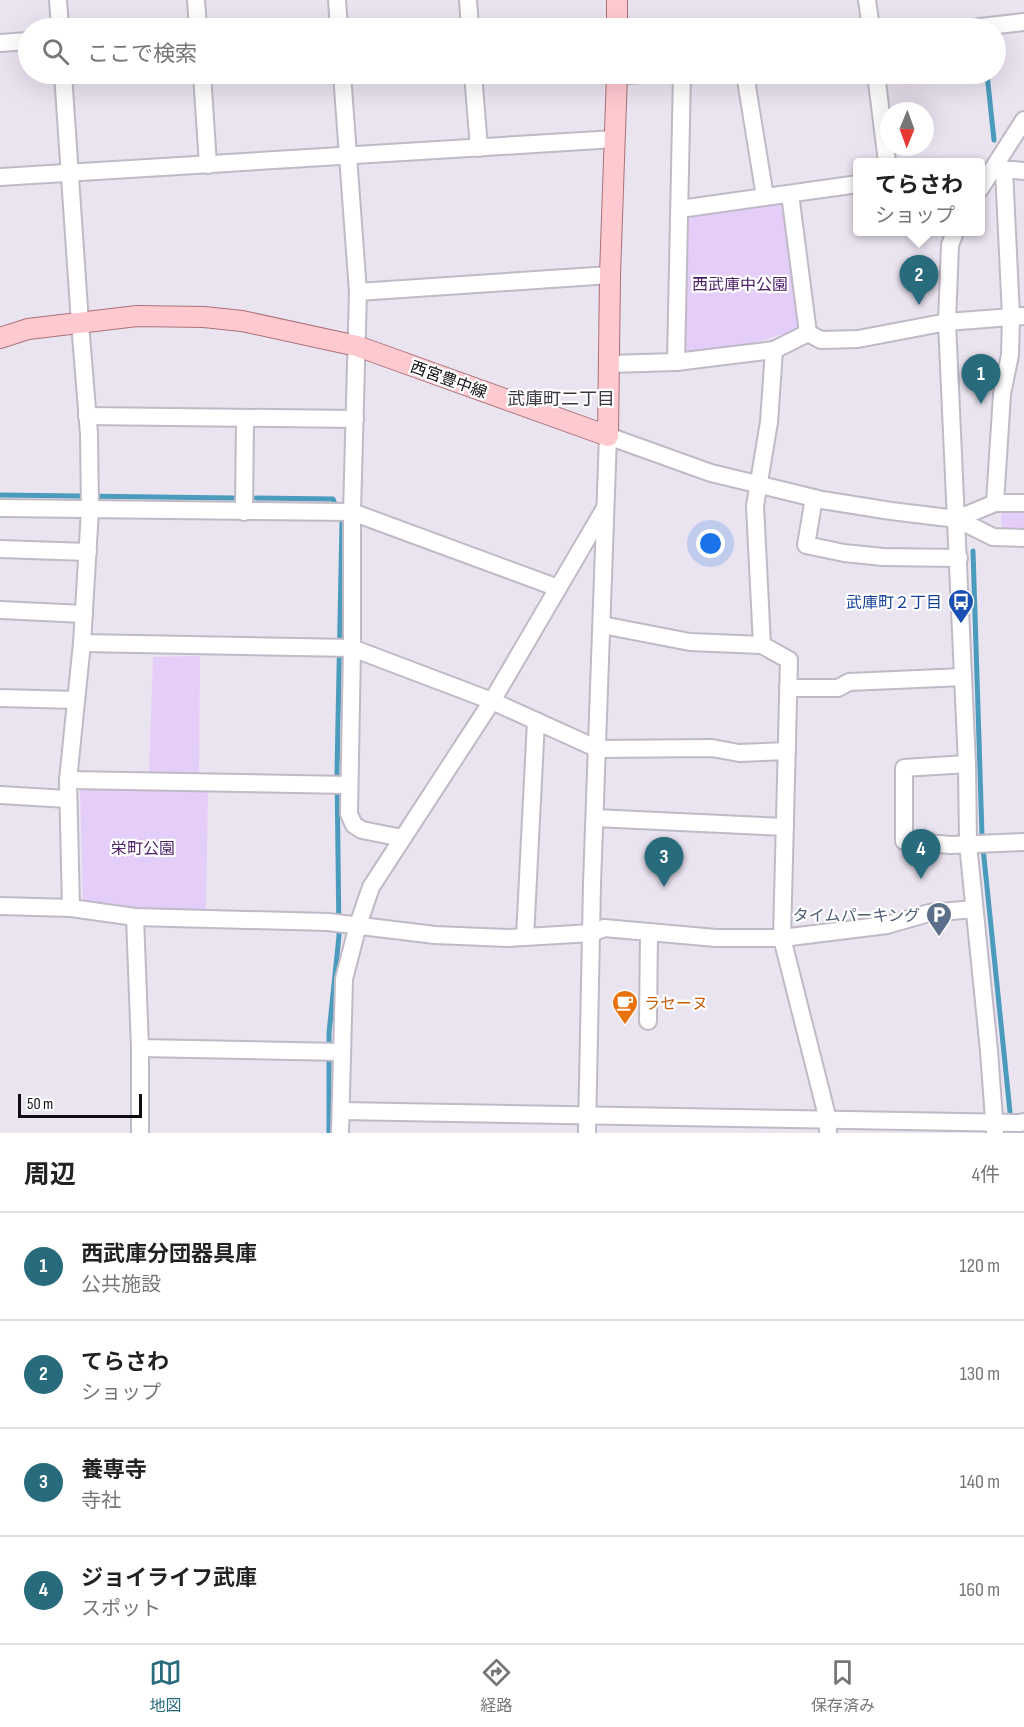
<!DOCTYPE html>
<html lang="ja">
<head>
<meta charset="utf-8">
<style>
  :root { --surface:#fff; --page:#f2f2f2; --text:#222; --muted:#767676; --line:#e0e0e0; --accent:#276b7c }
  body { margin:0; font-family:"Sofia Sans Condensed","Noto Sans JP",sans-serif; background:var(--page); color:var(--text) }
  .compass { position:absolute; left:880px; top:102px; width:54px; height:54px; border-radius:50%; background:var(--surface); box-shadow:0 6px 24px #0002; rotate:181deg }
  .scale { position:absolute; left:18px; bottom:15px; width:124px; box-sizing:border-box; padding-left:6px; border:3px solid #100d12; border-top:0; font-size:16px; line-height:21px; white-space:nowrap; color:#100d12; -webkit-text-stroke:4px #fff; paint-order:stroke }
  .you { position:absolute; left:711px; top:544px; width:21px; height:21px; margin:-15px; border:4px solid #fff; border-radius:50%; background:#1a73e8; box-shadow:0 0 0 9px #1a73e833 }
  .badge { display:grid; place-items:center; width:39px; height:39px; border-radius:50%; background:var(--accent); color:#fff; font-size:20px; font-weight:700 }
  .pin { position:absolute; translate:-50% -50px; filter:drop-shadow(0 2px 3px #0008) }
  .pin::after { content:''; position:absolute; top:32px; width:21px; height:18px; background:inherit; clip-path:polygon(0 0,100% 0,50% 100%) }
  .popup { position:absolute; left:853px; top:158px; width:132px; height:78px; box-sizing:border-box; display:grid; place-content:center; border-radius:6px; background:var(--surface); filter:drop-shadow(0 2px 4px #0005); font-size:20px; white-space:nowrap; color:var(--muted) }
  .popup b { font-size:22px; color:var(--text) }
  .popup::after { content:''; position:absolute; left:50%; top:100%; margin-left:-12px; border:12px solid transparent; border-top-color:var(--surface) }
  .list { margin:0; padding:0; list-style:none }
  h2 { display:flex; justify-content:space-between; align-items:center; height:78px; margin:0; padding:0 24px; font-size:26px }
  h2 small { font-size:20px; font-weight:400; color:var(--muted) }
  .list li { display:grid; grid-template-columns:39px 1fr auto; gap:18px; align-items:center; box-sizing:border-box; height:108px; padding:0 24px; border-top:2px solid var(--line) }
  .list b { display:block; font-size:22px; white-space:nowrap }
  .list p { margin:0; font-size:20px; white-space:nowrap; color:var(--muted) }
  .list em { font-size:20px; font-style:normal; color:var(--muted) }
  .icon { flex:none; width:33px; height:33px; fill:none; stroke:currentColor; stroke-width:2; stroke-linecap:round; stroke-linejoin:round }
  .map { position:relative; flex:none; width:1024px; height:1133px; overflow:hidden }
  .search { position:absolute; background:var(--surface); box-shadow:0 6px 24px #0002; left:18px; right:18px; top:18px; height:66px; display:flex; align-items:center; gap:15px; box-sizing:border-box; padding:0 21px; border-radius:33px; color:var(--muted); font-size:22px }
  .sheet { height:510px; background:var(--surface) }
  nav { display:flex; justify-content:space-around; align-items:center; box-sizing:border-box; height:84px; border-top:2px solid var(--line); background:var(--surface); font-size:16px; color:var(--muted) }
  nav a { display:grid; justify-items:center; gap:3px }
  nav .on { color:var(--accent) }
  .map>svg:first-child { display:block }
  .green { fill:#e4cdf8 }
  .lines { fill:none; stroke-linecap:round; stroke-linejoin:round }
  .stream { stroke:#4b9bbc; stroke-width:5 }
  .minor-casing { stroke:#c0b9c6; stroke-width:20 }
  .major-casing { stroke:#aa7179; stroke-width:22 }
  .minor { stroke:#fff; stroke-width:16 }
  .major { stroke:#fecad0; stroke-width:20 }
  .labels { text-anchor:middle; stroke-width:4.5; stroke-linejoin:round; paint-order:stroke }
  .park-label { font-size:16px; fill:#4d2168; stroke:#fff }
  .street-label { font-size:16px; fill:#100d12; stroke:#fff }
  .transit-label { font-size:16px; fill:#164399; stroke:#fff; text-anchor:end }
  .service-label { font-size:16px; fill:#4e5e75; stroke:#fff; text-anchor:end }
  .food-label { font-size:16px; fill:#c56008; stroke:#fff; text-anchor:start }
  .neighbourhood-label { font-size:18px; fill:#3d3742; stroke:#fff }
</style>
</head>
<body>
<div class="map">
<svg width="1024" height="1133" viewBox="0 0 1024 1133">
  <rect width="100%" height="100%" fill="#eae3f0"/>
  <!-- green -->
  <g class="green">
    <path d="M780,202L785,206L803,326L796,334L779,335L746,346L686,352L681,348L684,218L687,214Z"/>
    <path d="M1008,511H1024V530L1005,529L1001,524V514Z"/>
    <path d="M200,656L199,777L149,775L153,657Z"/>
    <path d="M80,788L208,790L206,910L138,908L83,900Z"/>
  </g>
  <g class="lines">
    <!-- stream -->
    <g class="stream">
      <path d="M987,74L994,140"/>
      <path d="M0,495L233,498"/>
      <path d="M256,498L333,499L335,504"/>
      <path d="M973,551L982,835"/>
      <path d="M983,848L1010,1112"/>
      <path d="M329,1133V1033L339,936L337,772L342,521"/>
    </g>
    <defs>
      <g id="minor">
        <path d="M58,0L60,28"/>
        <path d="M196,0L198,28"/>
        <path d="M337,0L339,28"/>
        <path d="M468,0L470,28"/>
        <path d="M867,0L871,28"/>
        <path d="M971,28L1024,22"/>
        <path d="M0,43L28,41"/>
        <path d="M63,74L80,323L89,434L90,510L82,643L68,780L71,908"/>
        <path d="M202,74L208,165"/>
        <path d="M342,74L358,292L352,512V648L349,814L354,825L362,830L402,838"/>
        <path d="M473,74L479,148"/>
        <path d="M745,74L765,197"/>
        <path d="M876,74L887,162"/>
        <path d="M617,76L640,74"/>
        <path d="M993,170H1014L1024,171"/>
        <path d="M0,177L615,139"/>
        <path d="M980,189L1024,120"/>
        <path d="M790,194L808,333"/>
        <path d="M680,209L858,184"/>
        <path d="M955,232L950,245L947,322L967,764L968,844L989,1051L995,1133"/>
        <path d="M358,292L610,275"/>
        <path d="M774,350L769,422L755,506L762,645L789,660L782,938L828,1120V1133"/>
        <path d="M676,362L682,74"/>
        <path d="M609,364L676,362L774,350L808,333L821,340L858,339L947,322L1024,316"/>
        <path d="M87,416L355,419"/>
        <path d="M814,498L806,545L844,553L883,557L959,558"/>
        <path d="M995,503L1002,394L1010,355L1011,316L1004,170"/>
        <path d="M0,508L352,512L558,588"/>
        <path d="M244,512L245,418"/>
        <path d="M957,519L995,503H1024"/>
        <path d="M0,549L88,552"/>
        <path d="M0,610L84,614"/>
        <path d="M602,625L690,642L762,645"/>
        <path d="M82,643L352,648L492,701L598,749L712,748L739,753L787,751"/>
        <path d="M788,688H838L849,682L963,677"/>
        <path d="M0,698L76,700"/>
        <path d="M967,764L904,768V841L951,845L1024,842"/>
        <path d="M68,780L349,785"/>
        <path d="M0,795L68,799"/>
        <path d="M595,818L785,827"/>
        <path d="M0,906L71,908L135,917L328,922L435,935L507,938L592,933L604,928L716,938H782L887,925L929,913L974,909"/>
        <path d="M135,917L140,1048L342,1052"/>
        <path d="M525,937L536,721"/>
        <path d="M648,1021L649,932"/>
        <path d="M341,1111L1020,1123L1024,1122"/>
        <path d="M140,1133V1048"/>
        <path d="M340,1133L344,979L358,925L371,887L492,701L605,508"/>
        <path d="M587,1133L592,884L608,436L711,473L769,487L822,500L891,511L957,519L993,537L1024,538"/>
      </g>
      <g id="major">
        <path d="M617,28V0"/>
        <path d="M0,338L28,329L137,316L204,317L242,321L357,346L608,436L610,275L617,74"/>
      </g>
    </defs>
    <!-- minor casing -->
    <use href="#minor" class="minor-casing"/>
    <!-- major casing -->
    <use href="#major" class="major-casing"/>
    <!-- minor -->
    <use href="#minor" class="minor"/>
    <!-- major -->
    <use href="#major" class="major"/>
  </g>
  <!-- icons -->
  <defs>
    <symbol id="bus-pin" viewBox="-11 -11 22 30"><path d="M0 17L-7.5 6A9.5 9.5 0 1 1 7.5 6Z" fill="#1a4fb4" stroke="#fff"/><path d="M-5-6H5V4H4V6H2V4H-2V6H-4V4H-5ZM-3.5-4V0h7V-4ZM-3.5 1.2v1.5H-2V1.2ZM2 1.2v1.5H3.5V1.2Z" fill="#fff"/></symbol>
    <symbol id="parking-pin" viewBox="-11 -11 22 30"><path d="M0 17L-7.5 6A9.5 9.5 0 1 1 7.5 6Z" fill="#5c6f8a" stroke="#fff"/><path d="M-3.5-5.5H1a3.5 3.5 0 0 1 0 7H-1V5.5H-3.5ZM-1-3.4V-.6H.8a1.4 1.4 0 0 0 0-2.8Z" fill="#fff"/></symbol>
    <symbol id="cafe-pin" viewBox="-11 -11 22 30"><path d="M0 17L-7.5 6A9.5 9.5 0 1 1 7.5 6Z" fill="#e8710a" stroke="#fff"/><path d="M-5.5-4.5H6V0H3Q3 3.5 0 3.5H-2.5Q-5.5 3.5-5.5 0ZM3-3.2v2h1.7v-2ZM-6 4.5H4V6H-6Z" fill="#fff"/></symbol>
  </defs>
  <g fill-rule="evenodd">
    <use href="#bus-pin" x="946" y="587" width="30" height="40"/>
    <use href="#parking-pin" x="924" y="900" width="30" height="40"/>
    <use href="#cafe-pin" x="610" y="988" width="30" height="40"/>
  </g>
  <g class="labels">
    <!-- park labels -->
    <g class="park-label">
      <text x="740" y="290">西武庫中公園</text>
      <text x="143" y="854">栄町公園</text>
    </g>
    <!-- street labels -->
    <g class="street-label">
      <text transform="translate(449 379) rotate(20)" y="6">西宮豊中線</text>
    </g>
    <!-- transit labels -->
    <g class="transit-label">
      <text x="942" y="608">武庫町２丁目</text>
    </g>
    <!-- service labels -->
    <g class="service-label">
      <text x="920" y="921">タイムパーキング</text>
    </g>
    <!-- food labels -->
    <g class="food-label">
      <text x="644" y="1009">ラセーヌ</text>
    </g>
    <!-- neighbourhood labels -->
    <g class="neighbourhood-label">
      <text x="561" y="405">武庫町二丁目</text>
    </g>
  </g>
</svg>
<svg class="compass" viewBox="-18 -18 36 36"><path d="M0-13l5 13h-10z" fill="#e53935"/><path d="M0 13l5-13h-10z" fill="#767676"/></svg>
<div class="scale">50 m</div>
<div class="you"></div>
<div class="pin badge" style="left:981px;top:404px">1</div>
<div class="pin badge" style="left:919px;top:305px">2</div>
<div class="popup"><b>てらさわ</b>ショップ</div>
<div class="pin badge" style="left:664px;top:887px">3</div>
<div class="pin badge" style="left:921px;top:879px">4</div>
<div class="search"><svg class="icon" aria-label="search" viewBox="0 0 24 24"><circle cx="10" cy="10" r="6"/><path d="M15 15l6 6"/></svg>ここで検索</div>
</div>
<section class="sheet">
<h2>周辺<small>4件</small></h2>
<ul class="list">
<li><span class="badge">1</span><div><b>西武庫分団器具庫</b><p>公共施設</p></div><em>120 m</em></li>
<li><span class="badge">2</span><div><b>てらさわ</b><p>ショップ</p></div><em>130 m</em></li>
<li><span class="badge">3</span><div><b>養専寺</b><p>寺社</p></div><em>140 m</em></li>
<li><span class="badge">4</span><div><b>ジョイライフ武庫</b><p>スポット</p></div><em>160 m</em></li>
</ul>
</section>
<nav>
<a class="on"><svg class="icon" aria-label="map" viewBox="0 0 24 24"><path d="M3 6l6-2 6 2 6-2v14l-6 2-6-2-6 2zM9 4v14M15 6v14"/></svg>地図</a>
<a><svg class="icon" aria-label="directions" viewBox="0 0 24 24"><path d="M12 3l9 9-9 9-9-9zM9 14v-3h6M13 9l2 2-2 2"/></svg>経路</a>
<a><svg class="icon" aria-label="saved" viewBox="0 0 24 24"><path d="M7 4h10v16l-5-4-5 4z"/></svg>保存済み</a>
</nav>
</body>
</html>
